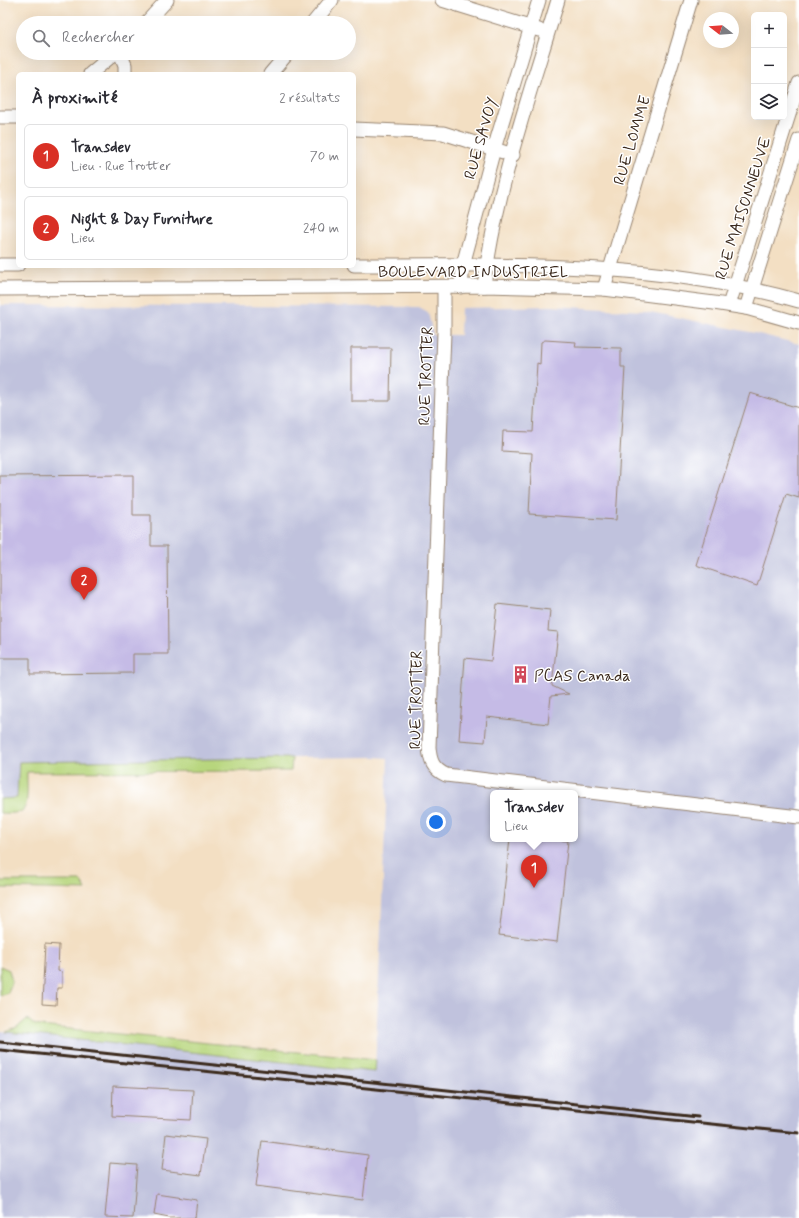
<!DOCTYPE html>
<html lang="fr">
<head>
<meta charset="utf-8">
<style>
  :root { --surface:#fff; --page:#f7f7f7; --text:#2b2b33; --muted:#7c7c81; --line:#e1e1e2; --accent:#d93025 }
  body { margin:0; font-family:Mynerve,sans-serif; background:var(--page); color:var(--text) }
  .controls { position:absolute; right:12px; top:12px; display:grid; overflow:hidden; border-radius:6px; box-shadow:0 4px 16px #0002 }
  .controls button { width:36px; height:36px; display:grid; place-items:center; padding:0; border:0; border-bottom:1px solid var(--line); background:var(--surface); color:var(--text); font:20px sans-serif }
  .compass { position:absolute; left:703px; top:12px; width:36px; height:36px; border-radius:50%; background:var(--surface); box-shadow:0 4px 16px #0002; rotate:287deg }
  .you { position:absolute; left:436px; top:822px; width:14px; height:14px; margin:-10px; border:3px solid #fff; border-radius:50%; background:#1a73e8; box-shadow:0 0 0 6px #1a73e833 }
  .badge { display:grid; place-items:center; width:26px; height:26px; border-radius:50%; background:var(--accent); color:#fff; font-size:13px; font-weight:700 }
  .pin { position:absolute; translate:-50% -33px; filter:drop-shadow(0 1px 2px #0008) }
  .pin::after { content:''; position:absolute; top:21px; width:14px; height:12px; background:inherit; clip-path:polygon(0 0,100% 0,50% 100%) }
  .popup { position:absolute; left:490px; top:790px; width:88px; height:52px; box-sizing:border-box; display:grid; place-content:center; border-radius:6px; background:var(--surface); filter:drop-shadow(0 1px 3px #0005); font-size:13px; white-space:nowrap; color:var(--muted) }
  .popup b { font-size:15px; color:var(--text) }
  .popup::after { content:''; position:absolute; left:50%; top:100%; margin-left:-8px; border:8px solid transparent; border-top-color:var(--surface) }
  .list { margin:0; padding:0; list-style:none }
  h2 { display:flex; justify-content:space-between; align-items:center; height:52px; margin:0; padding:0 16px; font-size:17px }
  h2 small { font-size:13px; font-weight:400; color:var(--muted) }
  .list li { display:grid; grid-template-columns:26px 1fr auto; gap:12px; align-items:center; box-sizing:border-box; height:64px; margin:0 8px 8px; padding:0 8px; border:1px solid var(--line); border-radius:6px }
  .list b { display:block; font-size:15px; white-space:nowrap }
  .list p { margin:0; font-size:13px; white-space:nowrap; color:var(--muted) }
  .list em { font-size:13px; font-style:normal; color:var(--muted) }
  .icon { flex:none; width:22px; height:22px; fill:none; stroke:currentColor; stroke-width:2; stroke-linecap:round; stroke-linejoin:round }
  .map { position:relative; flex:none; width:799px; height:1218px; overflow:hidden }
  .search { position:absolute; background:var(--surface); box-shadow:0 4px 16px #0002; left:16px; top:16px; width:340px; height:44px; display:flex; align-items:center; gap:10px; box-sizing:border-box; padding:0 14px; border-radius:22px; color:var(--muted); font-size:15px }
  .panel { position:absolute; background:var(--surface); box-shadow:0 4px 16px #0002; left:16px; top:72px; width:340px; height:196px; border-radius:6px }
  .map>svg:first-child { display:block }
  .industrial { fill:#c0c2dd; fill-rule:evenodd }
  .green { fill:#b7d67d; stroke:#79804e }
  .building { fill:#c5bbe6 }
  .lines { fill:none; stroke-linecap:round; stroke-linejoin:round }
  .minor-casing { stroke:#978470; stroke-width:15 }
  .minor { stroke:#fff; stroke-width:13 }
  .rail { stroke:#3b2a1e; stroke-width:3 }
  .labels { text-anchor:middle; stroke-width:3; stroke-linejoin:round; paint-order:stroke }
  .street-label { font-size:16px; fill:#3b2a1e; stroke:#fff }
  .poi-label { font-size:16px; fill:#3b2a1e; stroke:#fff; text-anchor:start }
</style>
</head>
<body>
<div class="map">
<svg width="799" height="1218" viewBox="0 0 799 1218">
  <rect width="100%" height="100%" fill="#fff"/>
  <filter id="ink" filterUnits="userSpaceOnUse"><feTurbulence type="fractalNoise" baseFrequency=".025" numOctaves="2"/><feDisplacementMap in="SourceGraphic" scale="8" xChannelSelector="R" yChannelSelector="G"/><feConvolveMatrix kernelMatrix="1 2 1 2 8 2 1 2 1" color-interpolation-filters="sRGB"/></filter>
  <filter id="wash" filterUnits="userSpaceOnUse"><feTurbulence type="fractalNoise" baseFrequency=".012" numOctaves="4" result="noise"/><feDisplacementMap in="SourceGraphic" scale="16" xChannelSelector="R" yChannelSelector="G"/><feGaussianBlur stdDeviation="0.9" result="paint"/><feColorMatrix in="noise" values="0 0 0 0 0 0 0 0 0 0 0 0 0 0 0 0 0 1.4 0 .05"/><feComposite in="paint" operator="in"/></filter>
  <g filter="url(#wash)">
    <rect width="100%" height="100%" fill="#f3dfc3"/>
    <!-- industrial -->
    <path class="industrial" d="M0,305L419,307L428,312L433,335H460L461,308L549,306L645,311L755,333L799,344V1218H0V1031L375,1072L388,758L375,757L19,762L17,798L0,799ZM493,793H575V839H493Z"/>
    <!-- green -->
    <g class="green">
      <path d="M292,758L291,771L27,772C26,782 31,810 19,812C13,814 6,813 0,813V799L17,798L19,762Z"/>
      <path d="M0,881H81L86,890L0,888Z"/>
      <path d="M0,966L9,970L12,981L8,993L0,996Z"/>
      <path d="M27,1019L33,1024L40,1026L376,1060L375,1072L6,1032L17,1028Z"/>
    </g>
    <g id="blocks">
      <!-- building -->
      <g class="building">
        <path d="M545,340L576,342L575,347L621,348V367H625L616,520L529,514L532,453L502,451L503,431L533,432L537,363L540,364L541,342Z"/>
        <path d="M351,348H391L390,401H351Z"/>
        <path d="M750,393L799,408V498L786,494L757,586L696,565Z"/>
        <path d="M133,475V515H151V546H167L168,654H133V673L30,674V658H0V476Z"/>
        <path d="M497,604L550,610L548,631L558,632L552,686L569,694L551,696L548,724L487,717L485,742L459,740L465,658L491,661Z"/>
        <path d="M510,839H547L568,841L557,942L499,935Z"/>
        <path d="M45,944L59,945L58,971L62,972V988H57L56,1005L42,1004Z"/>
        <path d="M113,1086L193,1090L191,1120L112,1116Z"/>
        <path d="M166,1134L206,1139L201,1175L162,1170Z"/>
        <path d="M262,1141L368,1155L363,1200L256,1186Z"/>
        <path d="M110,1163L137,1165L133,1218L105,1217Z"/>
        <path d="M157,1194L197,1200L195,1218H169L154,1215Z"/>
      </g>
    </g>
  </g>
  <g filter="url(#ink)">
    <use href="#blocks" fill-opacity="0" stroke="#978470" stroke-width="1"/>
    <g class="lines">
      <defs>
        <g id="minor">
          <path d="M442,0L539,30"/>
          <path d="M146,23L167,0"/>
          <path d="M313,23L332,0"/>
          <path d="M120,53L125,65V74"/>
          <path d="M90,74L115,53"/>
          <path d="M270,74L288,53"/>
          <path d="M0,117H18"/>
          <path d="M354,129L443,133L513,155"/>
          <path d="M0,265H18"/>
          <path d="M354,265C502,265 655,260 799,301"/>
          <path d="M484,286C496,189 530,94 558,0"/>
          <path d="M444,287V332L429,747C430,761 433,769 446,775L799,817"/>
          <path d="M461,287L463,265L494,149L539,0"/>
          <path d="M0,289L484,286L604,289L714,303L746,308L799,323"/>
          <path d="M604,289L691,0"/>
          <path d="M729,305L799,83"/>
          <path d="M746,308L799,140"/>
        </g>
      </defs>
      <!-- minor casing -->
      <use href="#minor" class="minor-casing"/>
      <!-- minor -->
      <use href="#minor" class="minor"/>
      <!-- rail -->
      <g class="rail">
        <path d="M0,1042L698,1117"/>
        <path d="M0,1050L799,1133"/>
      </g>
    </g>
  </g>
  <!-- icons -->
  <defs>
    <symbol id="building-bare" viewBox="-9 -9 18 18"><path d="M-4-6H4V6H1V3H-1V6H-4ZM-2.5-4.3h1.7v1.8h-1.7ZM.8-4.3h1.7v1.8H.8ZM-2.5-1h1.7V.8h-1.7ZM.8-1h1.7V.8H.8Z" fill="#d1495b" stroke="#fff" stroke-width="2.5" paint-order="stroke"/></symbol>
  </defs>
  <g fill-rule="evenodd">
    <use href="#building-bare" x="508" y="662" width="25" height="25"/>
  </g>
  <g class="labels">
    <!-- street labels -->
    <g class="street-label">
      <text transform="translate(480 138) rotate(-74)" y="6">RUE SAVOY</text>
      <text transform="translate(631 140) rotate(-73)" y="6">RUE LOMME</text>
      <text transform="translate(742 208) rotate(-72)" y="6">RUE MAISONNEUVE</text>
      <text x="473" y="277">BOULEVARD INDUSTRIEL</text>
      <text transform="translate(425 376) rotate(-88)" y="6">RUE TROTTER</text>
      <text transform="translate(415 700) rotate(-89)" y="6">RUE TROTTER</text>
    </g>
    <!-- poi labels -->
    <g class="poi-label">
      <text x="534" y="681">PCAS Canada</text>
    </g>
  </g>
</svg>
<div class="controls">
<button>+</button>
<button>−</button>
<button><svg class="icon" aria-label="layers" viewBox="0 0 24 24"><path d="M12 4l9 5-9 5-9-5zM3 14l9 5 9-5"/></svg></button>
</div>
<svg class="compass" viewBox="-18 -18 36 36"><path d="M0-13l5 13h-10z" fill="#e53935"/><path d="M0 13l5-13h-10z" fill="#7c7c81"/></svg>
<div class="you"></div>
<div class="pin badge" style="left:534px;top:888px">1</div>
<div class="popup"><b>Transdev</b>Lieu</div>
<div class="pin badge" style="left:84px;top:600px">2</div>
<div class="search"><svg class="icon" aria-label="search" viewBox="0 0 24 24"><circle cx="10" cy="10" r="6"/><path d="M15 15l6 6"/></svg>Rechercher</div>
<section class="panel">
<h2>À proximité<small>2 résultats</small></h2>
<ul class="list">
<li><span class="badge">1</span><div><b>Transdev</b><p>Lieu · Rue Trotter</p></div><em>70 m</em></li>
<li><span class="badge">2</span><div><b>Night &amp; Day Furniture</b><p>Lieu</p></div><em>240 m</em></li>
</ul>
</section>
</div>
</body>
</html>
